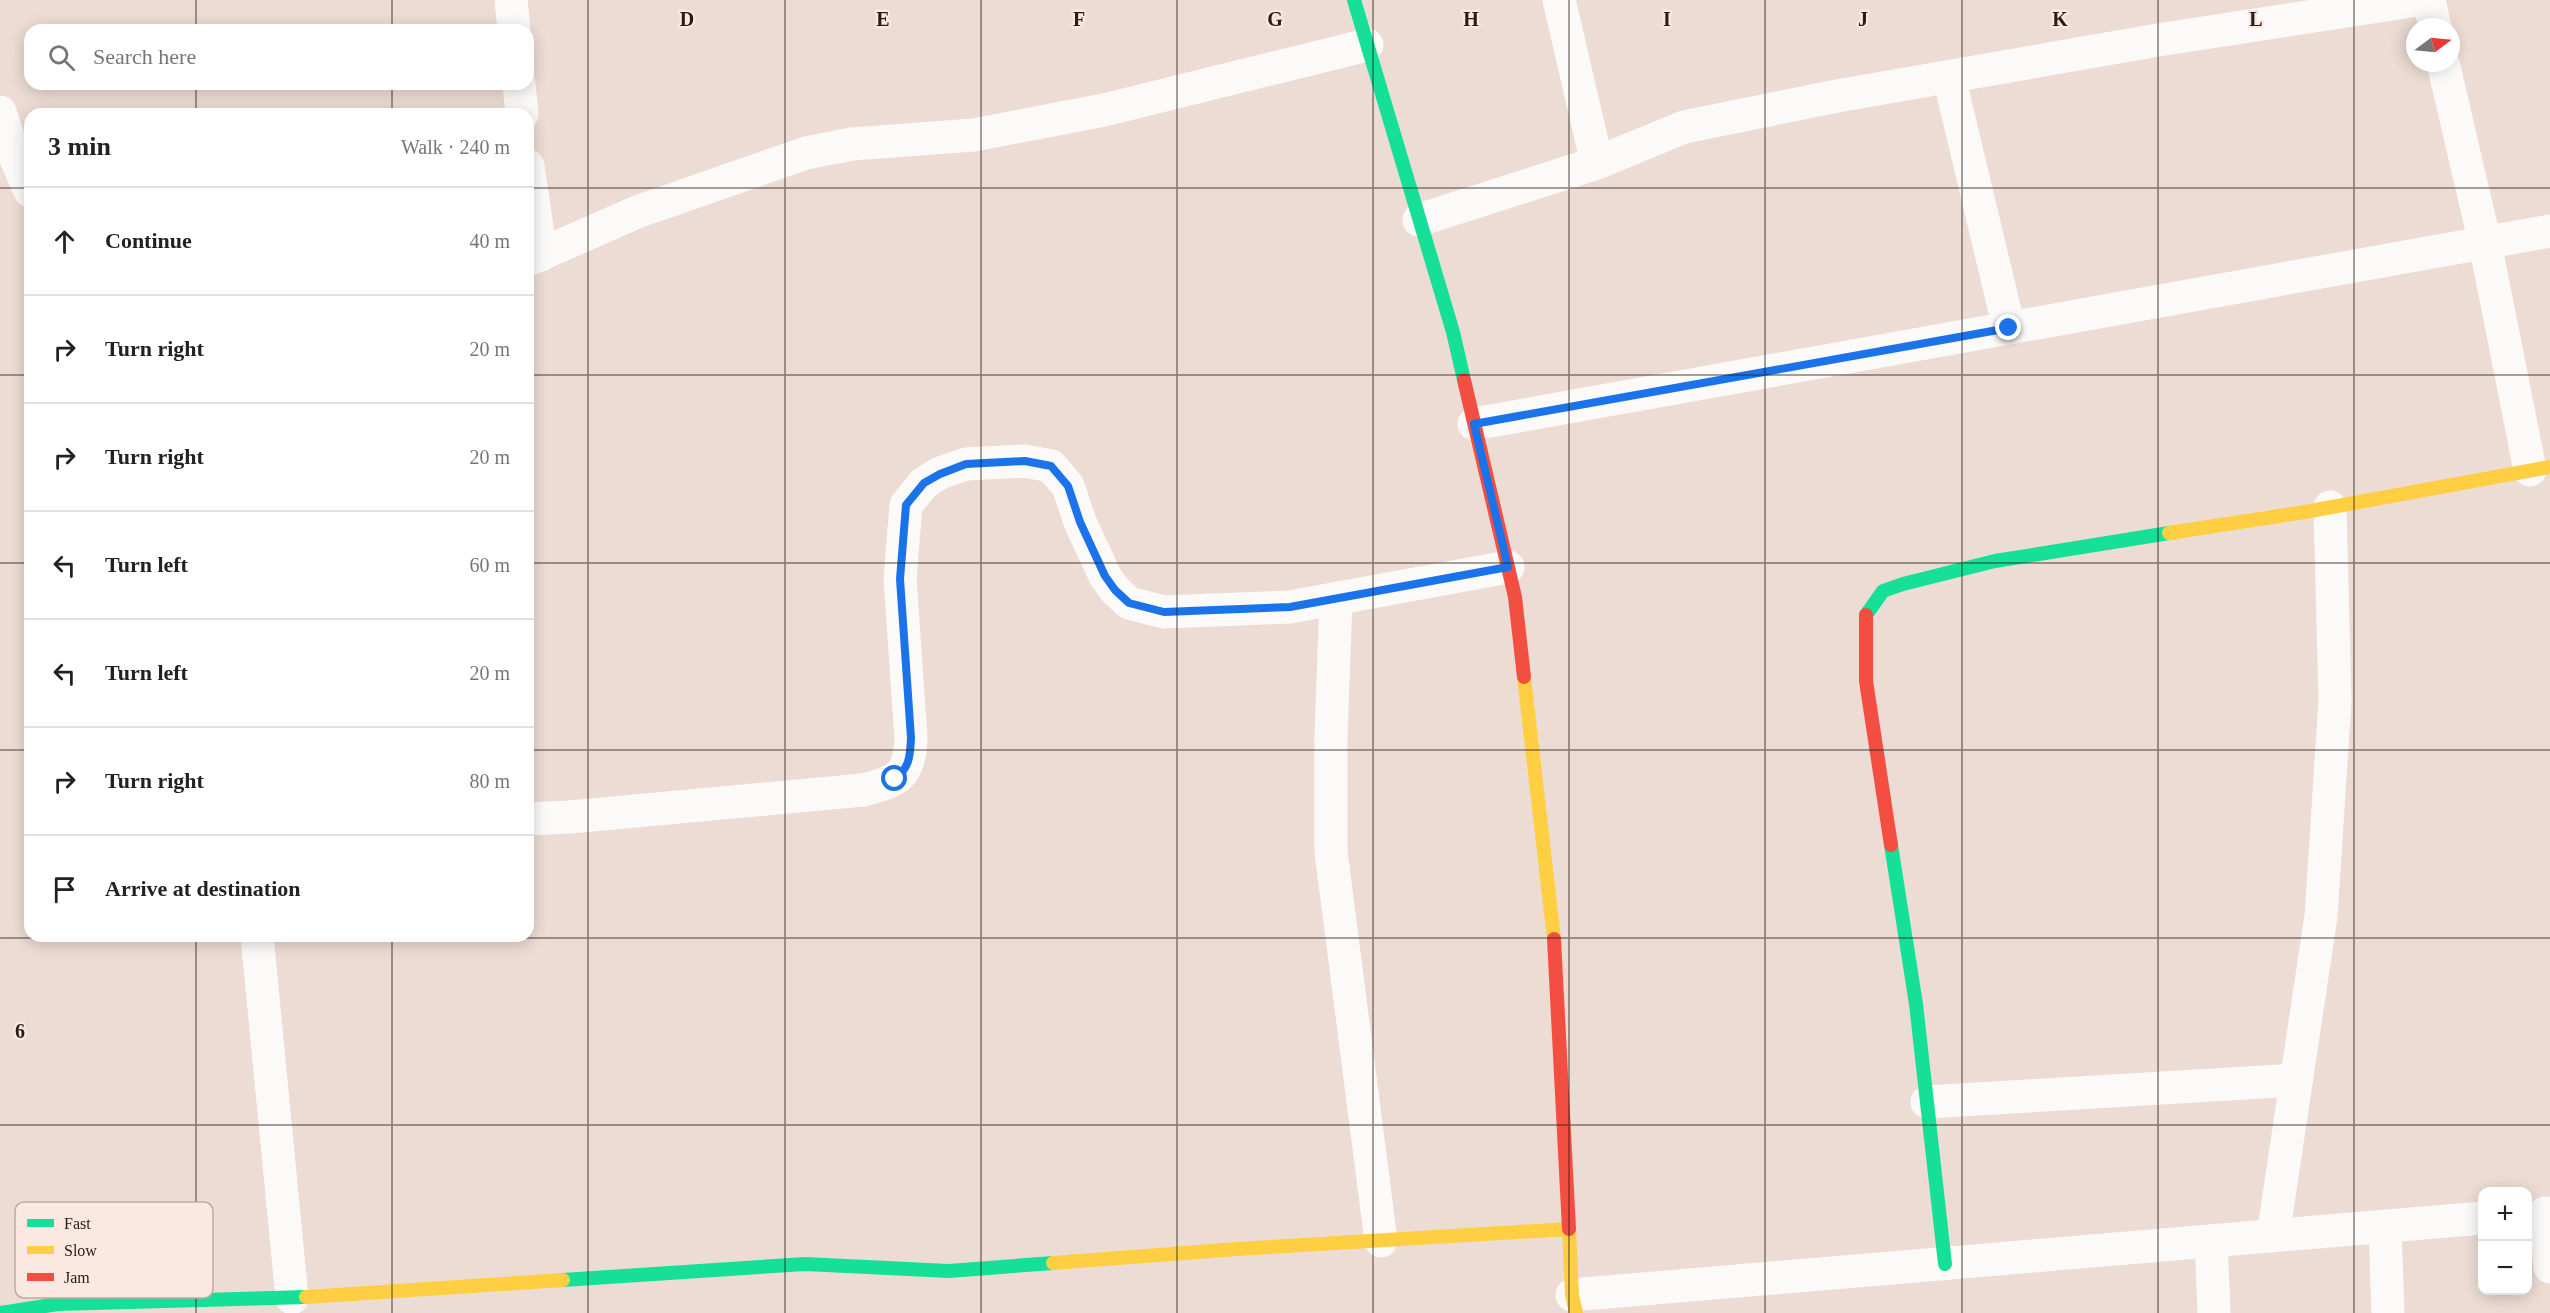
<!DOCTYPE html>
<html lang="en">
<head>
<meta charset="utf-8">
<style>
  :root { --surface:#fff; --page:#f6f6f6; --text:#222; --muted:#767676; --line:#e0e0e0 }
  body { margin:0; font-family:"Times New Roman",serif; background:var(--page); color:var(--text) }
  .controls { position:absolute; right:18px; bottom:18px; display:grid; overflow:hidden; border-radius:12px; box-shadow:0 3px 15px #0003 }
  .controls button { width:54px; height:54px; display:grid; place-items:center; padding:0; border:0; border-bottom:2px solid var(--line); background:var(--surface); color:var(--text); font:30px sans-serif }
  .compass { position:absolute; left:2406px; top:18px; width:54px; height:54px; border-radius:50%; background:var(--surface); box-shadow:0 3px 15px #0003; rotate:74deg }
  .stop { position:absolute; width:18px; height:18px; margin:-14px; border:4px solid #1a73e8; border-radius:50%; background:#fff }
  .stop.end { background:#1a73e8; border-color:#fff; box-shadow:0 2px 6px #0008 }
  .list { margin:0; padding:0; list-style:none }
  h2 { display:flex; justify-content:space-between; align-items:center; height:78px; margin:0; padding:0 24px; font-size:26px }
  h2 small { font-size:20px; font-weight:400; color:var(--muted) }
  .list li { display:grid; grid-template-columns:39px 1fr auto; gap:18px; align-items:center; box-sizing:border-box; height:108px; padding:0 24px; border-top:2px solid var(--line) }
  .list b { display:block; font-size:22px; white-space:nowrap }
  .list em { font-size:20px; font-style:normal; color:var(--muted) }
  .icon { flex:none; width:33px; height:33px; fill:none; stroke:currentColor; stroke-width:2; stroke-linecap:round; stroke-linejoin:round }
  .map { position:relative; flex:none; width:2550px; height:1313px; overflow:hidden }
  .search { position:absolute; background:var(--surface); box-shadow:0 3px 15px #0003; left:24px; top:24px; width:510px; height:66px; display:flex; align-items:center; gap:15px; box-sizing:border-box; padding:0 21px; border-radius:18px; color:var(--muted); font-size:22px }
  .panel { position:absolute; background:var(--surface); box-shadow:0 3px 15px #0003; left:24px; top:108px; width:510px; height:834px; border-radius:18px }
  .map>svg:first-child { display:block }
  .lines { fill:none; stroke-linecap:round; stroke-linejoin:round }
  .street { stroke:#fcfaf9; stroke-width:33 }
  .fast { stroke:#16e098; stroke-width:14 }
  .slow { stroke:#ffcf43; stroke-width:14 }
  .jam { stroke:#f24e42; stroke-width:14 }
  .route { stroke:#1a73e8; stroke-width:8 }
  .grid { fill:none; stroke:#281c17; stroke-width:1.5; stroke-opacity:0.55 }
  .key { fill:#fbe8e0; stroke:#bcaba4; stroke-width:1.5 }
  .key-label { font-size:16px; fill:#281c17 }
  .grid-label { font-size:20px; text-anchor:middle; font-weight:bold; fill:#281c17; stroke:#fbe8e0; stroke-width:4.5; stroke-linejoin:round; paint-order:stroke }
</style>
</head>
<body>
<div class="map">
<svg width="2550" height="1313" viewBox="0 0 2550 1313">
  <rect width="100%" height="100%" fill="#ecdcd4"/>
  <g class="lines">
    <!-- street -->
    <g class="street">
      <path d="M511,0L514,30"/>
      <path d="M1559,0L1597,163"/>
      <path d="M2429,0L2435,27"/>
      <path d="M2443,63L2485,243L2530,470"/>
      <path d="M1949,77L2009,328"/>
      <path d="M519,84L522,114"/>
      <path d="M0,112L13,152L30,191"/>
      <path d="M528,166L541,255"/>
      <path d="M1419,220L1597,163L1684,127L1837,96L2158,40L2418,0"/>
      <path d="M528,260L637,212L806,153L852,144L974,135L1104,110L1367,45"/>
      <path d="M1474,424L2550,231"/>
      <path d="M1336,598L1331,735V852L1381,1241"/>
      <path d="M528,819L570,817L863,790C899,781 909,776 911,738L900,579L906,505L924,483L940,473L966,464L1025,461L1051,466L1068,486L1080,522L1105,576L1115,590L1129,603L1164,612L1290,607L1508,567"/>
      <path d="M257,936L292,1298"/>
      <path d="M1927,1102L2296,1080"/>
      <path d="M2545,1213L2550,1267"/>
      <path d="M2385,1226L2388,1313"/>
      <path d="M2273,1236L2321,916L2335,701L2330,507"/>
      <path d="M2211,1241L2214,1313"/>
      <path d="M1572,1295L2482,1218"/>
    </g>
    <!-- fast -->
    <g class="fast">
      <path d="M1354,0L1453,332L1464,380"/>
      <path d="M1866,615L1883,591L1903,584L1995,561L2169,533"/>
      <path d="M1891,845L1916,1004L1945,1264"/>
      <path d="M563,1280L805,1264L949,1271L1053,1263"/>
      <path d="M1,1313L58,1304L306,1297"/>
    </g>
    <!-- slow -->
    <g class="slow">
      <path d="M2169,533L2305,512L2550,467"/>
      <path d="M1524,677L1554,939"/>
      <path d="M1569,1229L1572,1295L1576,1313"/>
      <path d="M1053,1263L1237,1249L1569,1229"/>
      <path d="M306,1297L563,1280"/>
    </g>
    <!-- jam -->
    <g class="jam">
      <path d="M1464,380L1515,597L1524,677"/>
      <path d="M1866,615V681L1891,845"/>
      <path d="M1554,939L1569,1229"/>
    </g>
  </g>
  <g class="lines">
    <!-- route -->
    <path class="route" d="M895,779C910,767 910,756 911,738L900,579L906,505L924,483L940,474L966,464L1025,461L1051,466L1068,486L1080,522L1105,576L1115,590L1129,603L1164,612L1290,607L1508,567L1474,424L2009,328"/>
  </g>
  <!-- grid -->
  <path class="grid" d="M196,0V30M392,0V30M588,0V1313M785,0V1313M981,0V1313M1177,0V1313M1373,0V1313M1569,0V1313M1765,0V1313M1962,0V1313M2158,0V1313M2354,0V1313M196,84V114M392,84V114M0,188H30M528,188H2550M0,375H30M528,375H2550M0,563H30M528,563H2550M0,750H30M528,750H2550M196,936V1313M392,936V1313M0,938H2550M0,1125H2550"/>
  <!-- legend -->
  <rect x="15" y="1202" width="198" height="96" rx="9" class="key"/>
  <rect x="27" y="1219" width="27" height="8" fill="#16e098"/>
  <rect x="27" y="1246" width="27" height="8" fill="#ffcf43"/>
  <rect x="27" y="1273" width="27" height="8" fill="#f24e42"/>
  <g class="key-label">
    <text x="64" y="1229">Fast</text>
    <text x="64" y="1256">Slow</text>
    <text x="64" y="1283">Jam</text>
  </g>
  <g class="grid-label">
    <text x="687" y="26">D</text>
    <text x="883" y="26">E</text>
    <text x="1079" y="26">F</text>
    <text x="1275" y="26">G</text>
    <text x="1471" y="26">H</text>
    <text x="1667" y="26">I</text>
    <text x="1863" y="26">J</text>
    <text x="2060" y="26">K</text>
    <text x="2256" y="26">L</text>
    <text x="20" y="1038">6</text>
  </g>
</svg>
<div class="controls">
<button>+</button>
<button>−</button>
</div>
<svg class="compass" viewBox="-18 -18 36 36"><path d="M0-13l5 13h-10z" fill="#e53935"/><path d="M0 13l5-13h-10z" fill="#767676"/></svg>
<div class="stop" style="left:895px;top:779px"></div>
<div class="stop end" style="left:2009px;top:328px"></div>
<div class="search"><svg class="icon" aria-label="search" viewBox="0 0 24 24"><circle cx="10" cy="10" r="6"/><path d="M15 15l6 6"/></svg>Search here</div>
<section class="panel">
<h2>3 min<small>Walk · 240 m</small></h2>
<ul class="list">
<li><svg class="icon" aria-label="ahead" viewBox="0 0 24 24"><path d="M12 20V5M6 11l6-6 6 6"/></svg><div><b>Continue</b></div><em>40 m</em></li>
<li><svg class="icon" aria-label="right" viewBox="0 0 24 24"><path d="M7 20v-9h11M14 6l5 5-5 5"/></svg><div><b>Turn right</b></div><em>20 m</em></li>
<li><svg class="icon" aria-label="right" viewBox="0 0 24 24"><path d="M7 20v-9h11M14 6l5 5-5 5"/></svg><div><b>Turn right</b></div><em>20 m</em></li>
<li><svg class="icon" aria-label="left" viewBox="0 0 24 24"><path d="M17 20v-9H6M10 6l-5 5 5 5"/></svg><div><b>Turn left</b></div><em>60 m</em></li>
<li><svg class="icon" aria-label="left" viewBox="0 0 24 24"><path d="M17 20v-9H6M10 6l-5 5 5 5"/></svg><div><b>Turn left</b></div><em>20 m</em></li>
<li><svg class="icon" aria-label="right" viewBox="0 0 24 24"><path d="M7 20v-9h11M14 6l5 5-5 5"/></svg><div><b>Turn right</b></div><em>80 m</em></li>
<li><svg class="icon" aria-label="arrive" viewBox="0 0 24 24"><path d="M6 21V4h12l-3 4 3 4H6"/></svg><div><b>Arrive at destination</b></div></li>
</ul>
</section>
</div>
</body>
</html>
